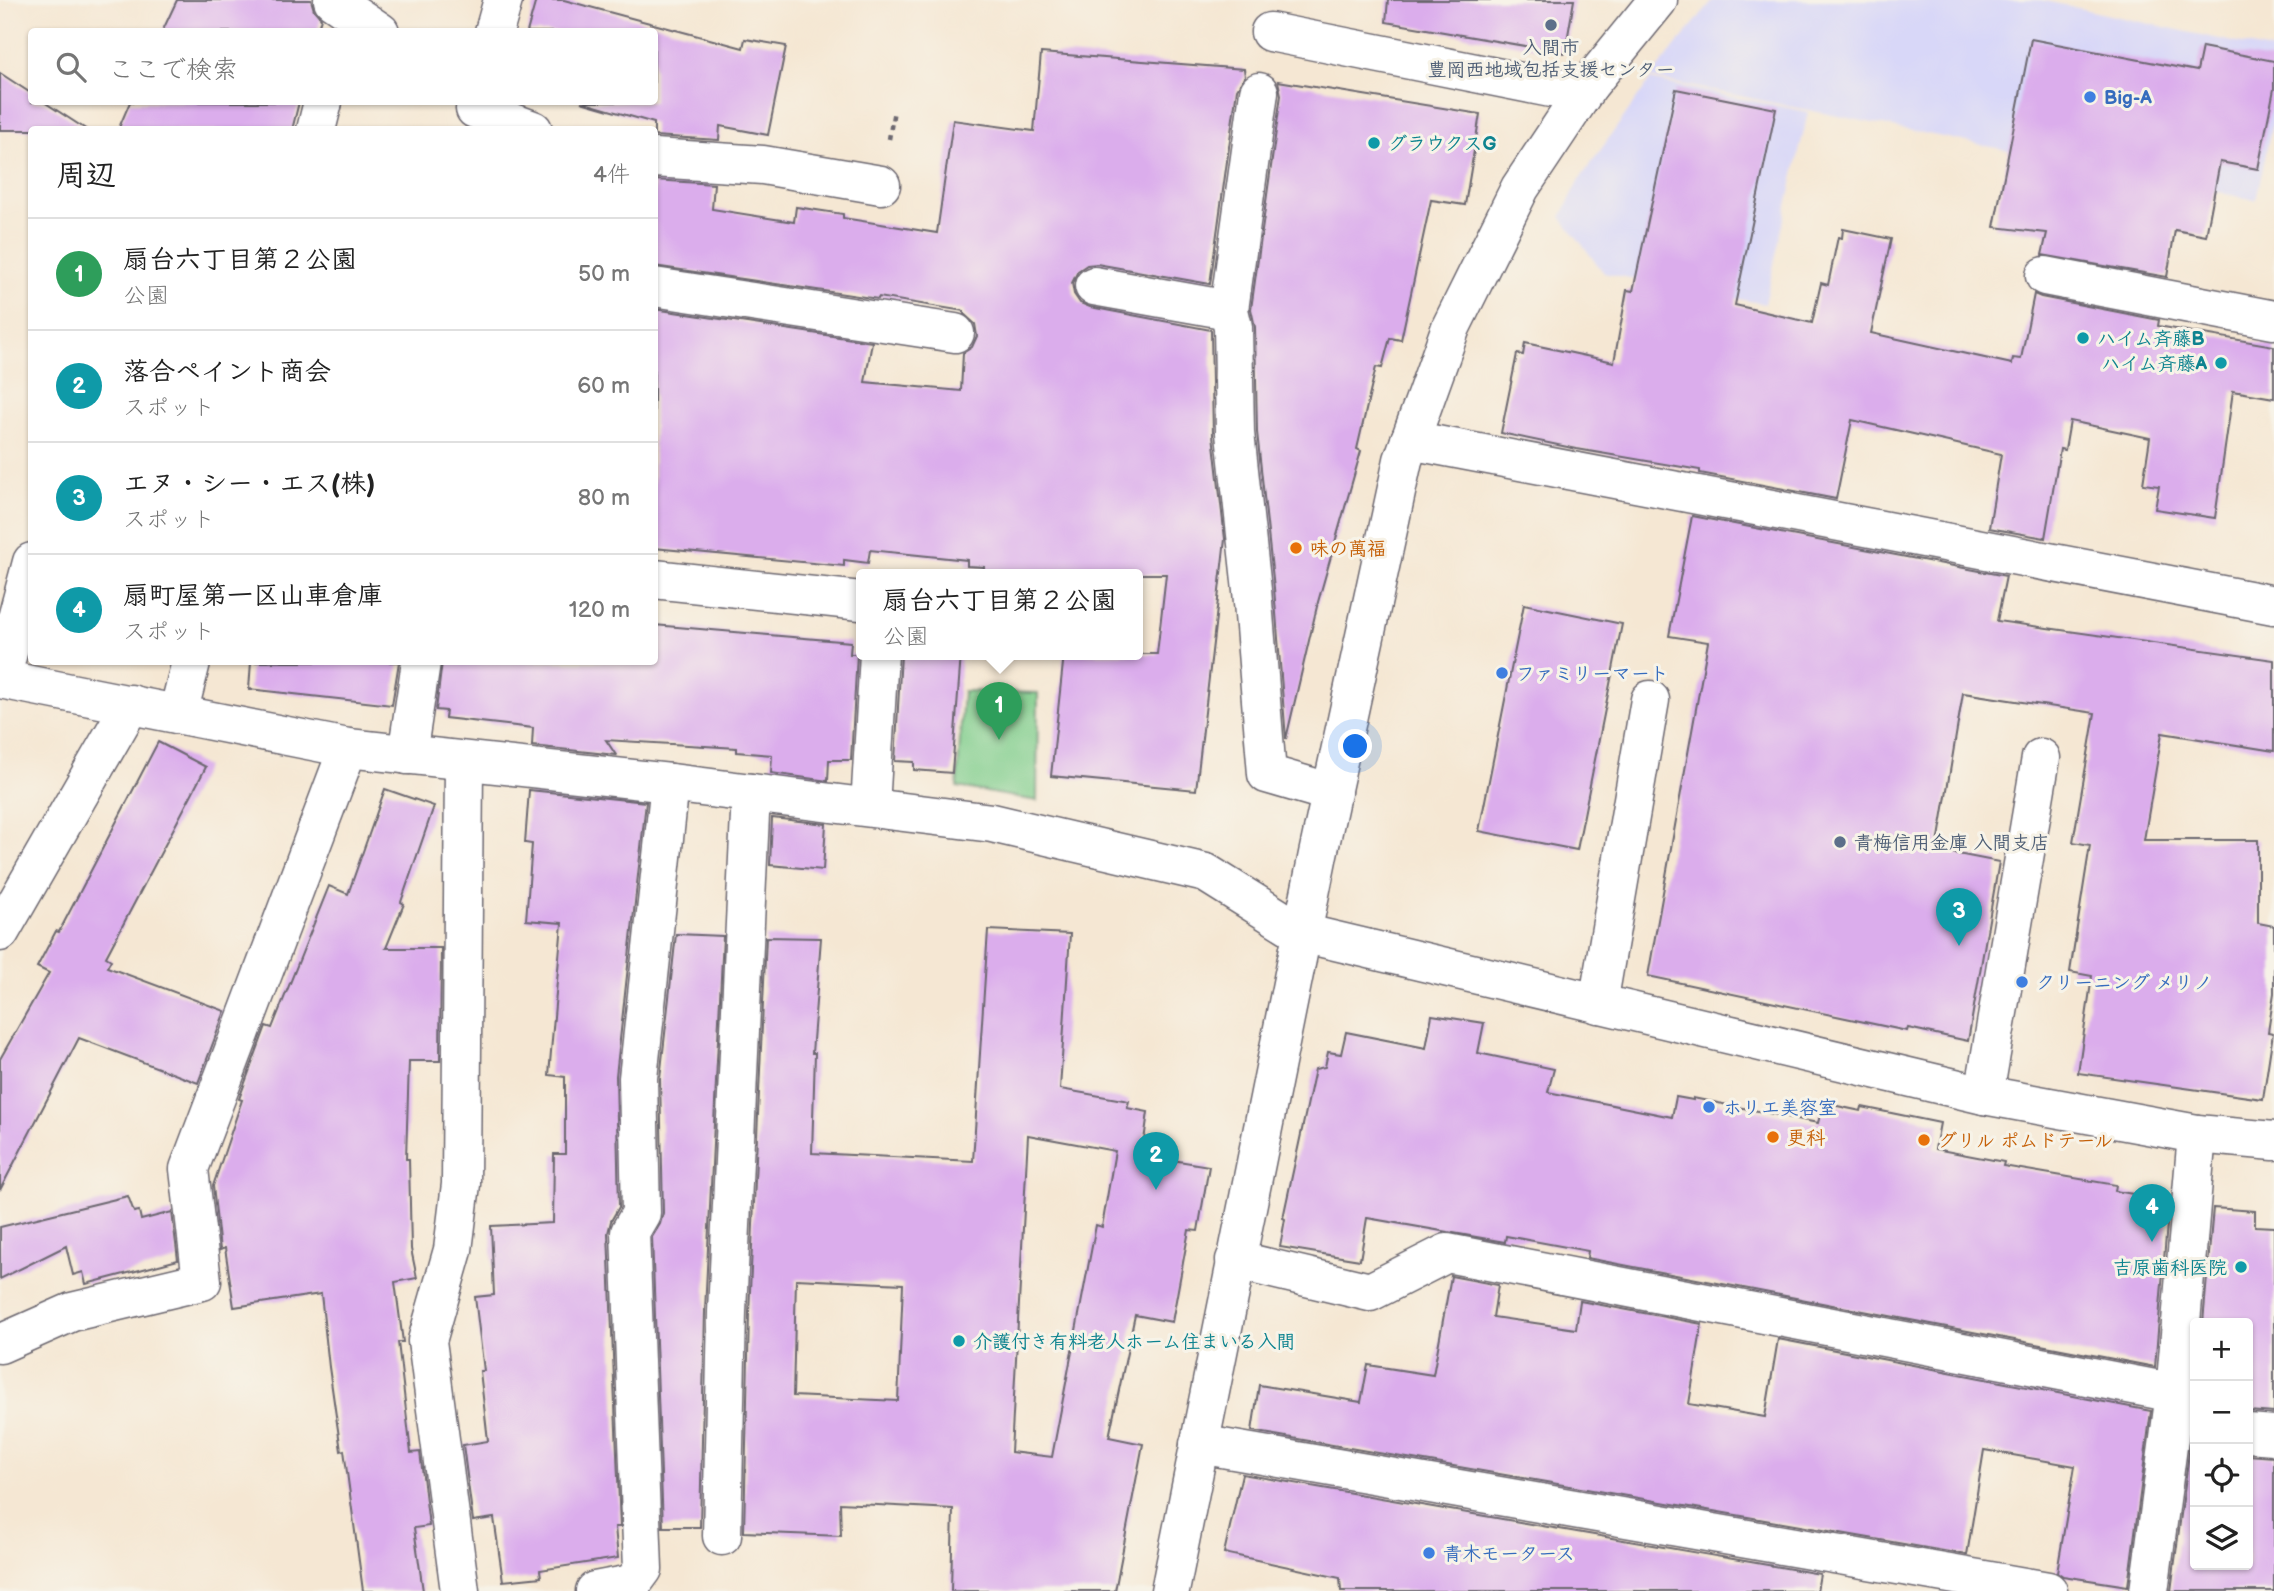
<!DOCTYPE html>
<html lang="ja">
<head>
<meta charset="utf-8">
<style>
  :root { --surface:#fff; --page:#f2f2f2; --text:#222; --muted:#767676; --line:#e0e0e0; --accent:#d1495b }
  body { margin:0; font-family:"Balsamiq Sans","Klee One",sans-serif; background:var(--page); color:var(--text) }
  .controls { position:absolute; right:21px; bottom:21px; display:grid; overflow:hidden; border-radius:7px; box-shadow:0 2px 5px #0004 }
  .controls button { width:63px; height:63px; display:grid; place-items:center; padding:0; border:0; border-bottom:2px solid var(--line); background:var(--surface); color:var(--text); font:35px sans-serif }
  .you { position:absolute; left:1356px; top:747px; width:24px; height:24px; margin:-18px; border:5px solid #fff; border-radius:50%; background:#1a73e8; box-shadow:0 0 0 10px #1a73e833 }
  .badge { display:grid; place-items:center; width:46px; height:46px; border-radius:50%; background:var(--accent); color:#fff; font-size:23px; font-weight:700 }
  .pin { position:absolute; translate:-50% -58px; filter:drop-shadow(0 2px 4px #0008) }
  .pin::after { content:''; position:absolute; top:37px; width:24px; height:21px; background:inherit; clip-path:polygon(0 0,100% 0,50% 100%) }
  .popup { position:absolute; left:856px; top:569px; width:287px; height:91px; box-sizing:border-box; display:grid; place-content:center; border-radius:7px; background:var(--surface); filter:drop-shadow(0 2px 5px #0005); font-size:23px; white-space:nowrap; color:var(--muted) }
  .popup b { font-size:26px; color:var(--text) }
  .popup::after { content:''; position:absolute; left:50%; top:100%; margin-left:-14px; border:14px solid transparent; border-top-color:var(--surface) }
  .list { margin:0; padding:0; list-style:none }
  h2 { display:flex; justify-content:space-between; align-items:center; height:91px; margin:0; padding:0 28px; font-size:30px }
  h2 small { font-size:23px; font-weight:400; color:var(--muted) }
  .list li { display:grid; grid-template-columns:46px 1fr auto; gap:21px; align-items:center; box-sizing:border-box; height:112px; padding:0 28px; border-top:2px solid var(--line) }
  .list b { display:block; font-size:26px; white-space:nowrap }
  .list p { margin:0; font-size:23px; white-space:nowrap; color:var(--muted) }
  .list em { font-size:23px; font-style:normal; color:var(--muted) }
  .icon { flex:none; width:38px; height:38px; fill:none; stroke:currentColor; stroke-width:2; stroke-linecap:round; stroke-linejoin:round }
  .map { position:relative; flex:none; width:2274px; height:1591px; overflow:hidden }
  .search { position:absolute; background:var(--surface); box-shadow:0 2px 5px #0004; left:28px; top:28px; width:630px; height:77px; display:flex; align-items:center; gap:18px; box-sizing:border-box; padding:0 24px; border-radius:7px; color:var(--muted); font-size:26px }
  .panel { position:absolute; background:var(--surface); box-shadow:0 2px 5px #0004; left:28px; top:126px; width:630px; height:539px; border-radius:7px }
  .map>svg:first-child { display:block }
  .built { fill:#d8d7f8 }
  .green { fill:#81ce8d; stroke:#527864; stroke-width:2 }
  .building { fill:#dbadec; fill-rule:evenodd }
  .lines { fill:none; stroke-linecap:round; stroke-linejoin:round }
  .minor-casing { stroke:#6c6770; stroke-width:41 }
  .path { stroke:#6c6770; stroke-width:4.5; stroke-dasharray:5 5; stroke-linecap:butt }
  .minor { stroke:#fff; stroke-width:38 }
  .service-dot { fill:#5c6f8a; stroke:#f7f3e8; stroke-width:2.5 }
  .shop-dot { fill:#3f7fe0; stroke:#f7f3e8; stroke-width:2.5 }
  .culture-dot { fill:#0f9aa8; stroke:#f7f3e8; stroke-width:2.5 }
  .food-dot { fill:#e8710a; stroke:#f7f3e8; stroke-width:2.5 }
  .labels { text-anchor:middle; stroke-width:6; stroke-linejoin:round; paint-order:stroke }
  .service-label { font-size:19px; font-weight:bold; fill:#4e5e75; stroke:#f7f3e8 }
  .shop-label { font-size:19px; font-weight:bold; fill:#366cbe; stroke:#f7f3e8; text-anchor:start }
  .culture-label { font-size:19px; font-weight:bold; fill:#0d838f; stroke:#f7f3e8; text-anchor:start }
  .food-label { font-size:19px; font-weight:bold; fill:#c56008; stroke:#f7f3e8; text-anchor:start }
</style>
</head>
<body>
<div class="map">
<svg width="2274" height="1591" viewBox="0 0 2274 1591">
  <rect width="100%" height="100%" fill="#f7f3e8"/>
  <filter id="ink" filterUnits="userSpaceOnUse"><feTurbulence type="fractalNoise" baseFrequency=".0143" numOctaves="2"/><feDisplacementMap in="SourceGraphic" scale="14" xChannelSelector="R" yChannelSelector="G"/><feConvolveMatrix kernelMatrix="1 2 1 2 8 2 1 2 1" color-interpolation-filters="sRGB"/></filter>
  <filter id="wash" filterUnits="userSpaceOnUse"><feTurbulence type="fractalNoise" baseFrequency=".00686" numOctaves="4" result="noise"/><feDisplacementMap in="SourceGraphic" scale="28" xChannelSelector="R" yChannelSelector="G"/><feGaussianBlur stdDeviation="1.57" result="paint"/><feColorMatrix in="noise" values="0 0 0 0 0 0 0 0 0 0 0 0 0 0 0 0 0 1.4 0 .05"/><feComposite in="paint" operator="in"/></filter>
  <g filter="url(#wash)">
    <rect width="100%" height="100%" fill="#f5e7d3"/>
    <!-- built -->
    <g class="built">
      <path d="M1713,0H2041L2274,51V114L2256,200L1650,78Z"/>
      <path d="M1650,80L1808,112L1765,304L1604,273L1561,217L1580,179Z"/>
    </g>
    <!-- green -->
    <path class="green" d="M963,691L1038,693L1037,801L957,787Z"/>
    <g id="blocks">
      <!-- building -->
      <g class="building">
        <path d="M177,0H311L314,10L321,18L317,32H162Z"/>
        <path d="M536,0H564L743,48L745,39L786,46L768,135L720,126L719,140L654,136V123L581,102H654V32H527Z"/>
        <path d="M1388,0H1574L1565,53L1386,22Z"/>
        <path d="M2031,39L2197,71L2202,47L2274,61V89L2258,169L2220,162L2206,236L2175,230L2167,277L2042,255L2047,233L1994,227Z"/>
        <path d="M1041,53L1244,69L1245,76L1237,89L1210,284L1097,264L1087,265L1078,271L1072,283L1074,294L1080,303L1090,307L1211,330L1213,435L1225,539L1196,790L1051,776L1064,654H1157L1166,574H984V567L967,566V560L870,550L868,563L844,560V566L654,548V309L872,342L865,382L961,391L963,353L972,347L977,336L975,324L964,314V311L879,297L878,299L654,266V180L714,184L712,209L794,222L796,207L843,214V218L937,233L953,120L1034,131Z"/>
        <path d="M0,73L32,94V102H44L87,130H0Z"/>
        <path d="M1278,81L1480,114L1465,205L1431,200L1401,340L1390,338L1382,368L1376,367L1357,449L1361,451L1318,602L1286,739L1274,588L1257,432L1255,327L1251,309L1281,95Z"/>
        <path d="M1676,89L1776,109L1735,305L1812,323L1821,283L1828,285L1838,237L1842,238L1843,229L1891,239L1871,333L2012,364L2013,358L2021,359L2034,294L2041,297L2159,320L2158,326L2274,346V398L2233,391L2215,518L2155,509L2159,486L2143,484L2150,438L2070,421L2065,450L2060,449L2045,538L1989,528L2001,454L1852,420L1836,499L1700,473V470L1577,449L1501,433L1517,354L1523,355L1525,343L1614,362L1627,290L1633,291Z"/>
        <path d="M130,102H299L292,130H118Z"/>
        <path d="M1692,516L2006,576L1997,621L2274,660V751L2162,733L2144,840H2258V923L2274,926V993L2268,1032L2273,1033L2263,1099L2078,1073L2092,976L2070,972L2090,845L2073,842L2095,713L1963,693L1937,850L1999,862L1968,1041L1908,1028L1907,1031L1648,976L1708,642L1669,636Z"/>
        <path d="M1524,604L1622,624L1577,850L1479,831Z"/>
        <path d="M654,625L851,642L850,654H857L851,760H829L828,781L771,773L772,755L737,752V748L606,740L616,755L532,746L533,728L445,718L446,711L436,710L442,662H654Z"/>
        <path d="M901,654H961L952,773L914,770V762L895,761Z"/>
        <path d="M251,662H399L392,705L249,689Z"/>
        <path d="M158,742L206,767L106,957L111,960L107,967L225,1011L198,1083L79,1038L0,1190V1059L49,973L37,967L56,931L59,932Z"/>
        <path d="M385,789L434,806L401,902L404,904L386,948H441L440,1061H409L406,1159H409L411,1249L417,1278L395,1282L403,1342H398L411,1453L420,1452L429,1526L414,1528L423,1591H363L344,1450L341,1451L329,1367L321,1294L234,1307L225,1248L220,1250L213,1186L242,1100L239,1099L266,1026L272,1028L329,886L348,894Z"/>
        <path d="M529,790L646,802L616,1076L619,1207L611,1221L608,1233L620,1527H615L618,1558L540,1570L541,1577L503,1581L494,1518L473,1521L463,1445L488,1441L480,1371H484L475,1297L494,1295L491,1226L553,1223L554,1154H565V1077L549,1075L562,923L526,920L532,844L525,843Z"/>
        <path d="M772,818L826,824L823,870L770,865Z"/>
        <path d="M988,930L1070,934L1060,1089L1129,1101L1127,1108L1148,1112L1142,1155L1209,1166L1198,1231L1189,1230L1172,1322L1135,1315L1109,1437L1143,1444L1115,1591H951L953,1509L840,1503L841,1536L744,1532L749,1313L766,937L821,938L812,1053H815L812,1153L973,1161ZM1028,1135L1115,1151L1102,1227L1096,1225L1052,1457L1011,1452ZM796,1279L903,1284L898,1401L793,1396Z"/>
        <path d="M676,934L723,936L705,1311L700,1527H663L652,1237L660,1224L663,1213L660,1079Z"/>
        <path d="M1432,1015L1484,1023L1478,1053L1554,1069L1548,1092L1672,1117L1676,1097L1693,1100V1098L1818,1123L1823,1103L1861,1111L1862,1107L1940,1123L1935,1149L2004,1162L2003,1166L2116,1185L2115,1191L2169,1200L2155,1367L1587,1258L1588,1251L1506,1236L1505,1242L1367,1218L1360,1260L1280,1247L1285,1219L1283,1218L1315,1069L1325,1067L1328,1052L1341,1054L1346,1032L1426,1048Z"/>
        <path d="M128,1196L134,1212L139,1211L141,1220L172,1212L178,1260L86,1284L83,1272L73,1275L66,1246L0,1279V1227Z"/>
        <path d="M2213,1208L2255,1211V1226L2274,1227V1413L2248,1411V1323H2203Z"/>
        <path d="M1451,1276L1498,1285L1493,1317L1576,1329L1580,1301L1702,1324L1689,1404L1765,1417L1778,1339L2151,1411L2128,1586L2063,1576L2057,1572L2075,1466L1996,1452L1984,1450L1967,1555L1252,1431L1259,1385L1361,1402L1368,1365L1433,1375Z"/>
        <path d="M2195,1407V1565H2248V1455L2274,1457V1591H2171Z"/>
        <path d="M1242,1474L1820,1574L1817,1591H1341L1340,1578L1224,1553Z"/>
      </g>
    </g>
  </g>
  <g filter="url(#ink)">
    <use href="#blocks" fill-opacity="0" stroke="#6c6770" stroke-width="2"/>
    <g class="lines">
      <defs>
        <g id="minor">
          <path d="M333,0L380,32"/>
          <path d="M494,32L503,0"/>
          <path d="M1270,32L1551,88L1588,86"/>
          <path d="M1259,92L1229,310L1233,327L1235,433L1252,590L1267,774L1332,793"/>
          <path d="M475,109L533,130"/>
          <path d="M316,130L323,102"/>
          <path d="M654,158L763,165L881,185"/>
          <path d="M2045,276L2274,320"/>
          <path d="M1094,286L1229,310"/>
          <path d="M654,287L955,333"/>
          <path d="M1410,440L2274,605"/>
          <path d="M654,579L861,601"/>
          <path d="M0,679L348,748L670,783L992,823L1206,873L1302,933L1984,1095L2197,1134L2274,1141"/>
          <path d="M1,679L32,562"/>
          <path d="M178,714L191,662"/>
          <path d="M407,755L421,662"/>
          <path d="M870,807L879,654"/>
          <path d="M0,932L131,704"/>
          <path d="M1598,1004L1650,700"/>
          <path d="M1984,1095L2041,758"/>
          <path d="M1235,1260L1370,1292L1447,1253L2175,1393"/>
          <path d="M0,1344L72,1312L202,1281L189,1169L348,748"/>
          <path d="M2248,1433L2274,1435"/>
          <path d="M1199,1444L2048,1591"/>
          <path d="M722,1536L727,1312L751,793"/>
          <path d="M460,1591L427,1341L453,1250L461,1184L464,761"/>
          <path d="M595,1591L632,1584L643,1569L630,1232L641,1213L638,1078L670,783"/>
          <path d="M1170,1591L1318,854L1403,460L1451,327L1520,188L1588,86L1658,0"/>
          <path d="M2149,1591L2175,1393L2197,1134"/>
        </g>
      </defs>
      <!-- minor casing -->
      <use href="#minor" class="minor-casing"/>
      <!-- path -->
      <path class="path" d="M889,139L894,110"/>
      <!-- minor -->
      <use href="#minor" class="minor"/>
    </g>
  </g>
  <!-- markers -->
  <g class="service-dot">
    <circle cx="1551" cy="25" r="7"/>
    <circle cx="1840" cy="842" r="7"/>
  </g>
  <g class="shop-dot">
    <circle cx="2090" cy="97" r="7"/>
    <circle cx="1502" cy="673" r="7"/>
    <circle cx="2022" cy="982" r="7"/>
    <circle cx="1709" cy="1107" r="7"/>
    <circle cx="1429" cy="1553" r="7"/>
  </g>
  <g class="culture-dot">
    <circle cx="1374" cy="143" r="7"/>
    <circle cx="2083" cy="338" r="7"/>
    <circle cx="2221" cy="363" r="7"/>
    <circle cx="2241" cy="1267" r="7"/>
    <circle cx="959" cy="1341" r="7"/>
  </g>
  <g class="food-dot">
    <circle cx="1296" cy="548" r="7"/>
    <circle cx="1773" cy="1137" r="7"/>
    <circle cx="1924" cy="1140" r="7"/>
  </g>
  <g class="labels">
    <!-- service labels -->
    <g class="service-label">
      <text x="1551" y="54">入間市<tspan x="1551" dy="22">豊岡西地域包括支援センター</tspan></text>
      <text x="1854" y="849" text-anchor="start">青梅信用金庫 入間支店</text>
    </g>
    <!-- shop labels -->
    <g class="shop-label">
      <text x="2104" y="104">Big-A</text>
      <text x="1516" y="680">ファミリーマート</text>
      <text x="2036" y="989">クリーニング メリノ</text>
      <text x="1723" y="1114">ホリエ美容室</text>
      <text x="1443" y="1560">青木モータース</text>
    </g>
    <!-- culture labels -->
    <g class="culture-label">
      <text x="1388" y="150">グラウクスG</text>
      <text x="2097" y="345">ハイム斉藤B</text>
      <text x="2207" y="370" text-anchor="end">ハイム斉藤A</text>
      <text x="2227" y="1274" text-anchor="end">吉原歯科医院</text>
      <text x="973" y="1348">介護付き有料老人ホーム住まいる入間</text>
    </g>
    <!-- food labels -->
    <g class="food-label">
      <text x="1310" y="555">味の萬福</text>
      <text x="1787" y="1144">更科</text>
      <text x="1938" y="1147">グリル ポムドテール</text>
    </g>
  </g>
</svg>
<div class="controls">
<button>+</button>
<button>−</button>
<button><svg class="icon" aria-label="locate" viewBox="0 0 24 24"><circle cx="12" cy="12" r="6"/><path d="M12 2v4M12 18v4M2 12h4M18 12h4"/></svg></button>
<button><svg class="icon" aria-label="layers" viewBox="0 0 24 24"><path d="M12 4l9 5-9 5-9-5zM3 14l9 5 9-5"/></svg></button>
</div>
<div class="you"></div>
<div class="pin badge" style="left:999px;top:740px;background:#2e9e5b">1</div>
<div class="popup"><b>扇台六丁目第２公園</b>公園</div>
<div class="pin badge" style="left:1156px;top:1190px;background:#0f9aa8">2</div>
<div class="pin badge" style="left:1959px;top:946px;background:#0f9aa8">3</div>
<div class="pin badge" style="left:2152px;top:1242px;background:#0f9aa8">4</div>
<div class="search"><svg class="icon" aria-label="search" viewBox="0 0 24 24"><circle cx="10" cy="10" r="6"/><path d="M15 15l6 6"/></svg>ここで検索</div>
<section class="panel">
<h2>周辺<small>4件</small></h2>
<ul class="list">
<li><span class="badge" style="background:#2e9e5b">1</span><div><b>扇台六丁目第２公園</b><p>公園</p></div><em>50 m</em></li>
<li><span class="badge" style="background:#0f9aa8">2</span><div><b>落合ペイント商会</b><p>スポット</p></div><em>60 m</em></li>
<li><span class="badge" style="background:#0f9aa8">3</span><div><b>エヌ・シー・エス(株)</b><p>スポット</p></div><em>80 m</em></li>
<li><span class="badge" style="background:#0f9aa8">4</span><div><b>扇町屋第一区山車倉庫</b><p>スポット</p></div><em>120 m</em></li>
</ul>
</section>
</div>
</body>
</html>
